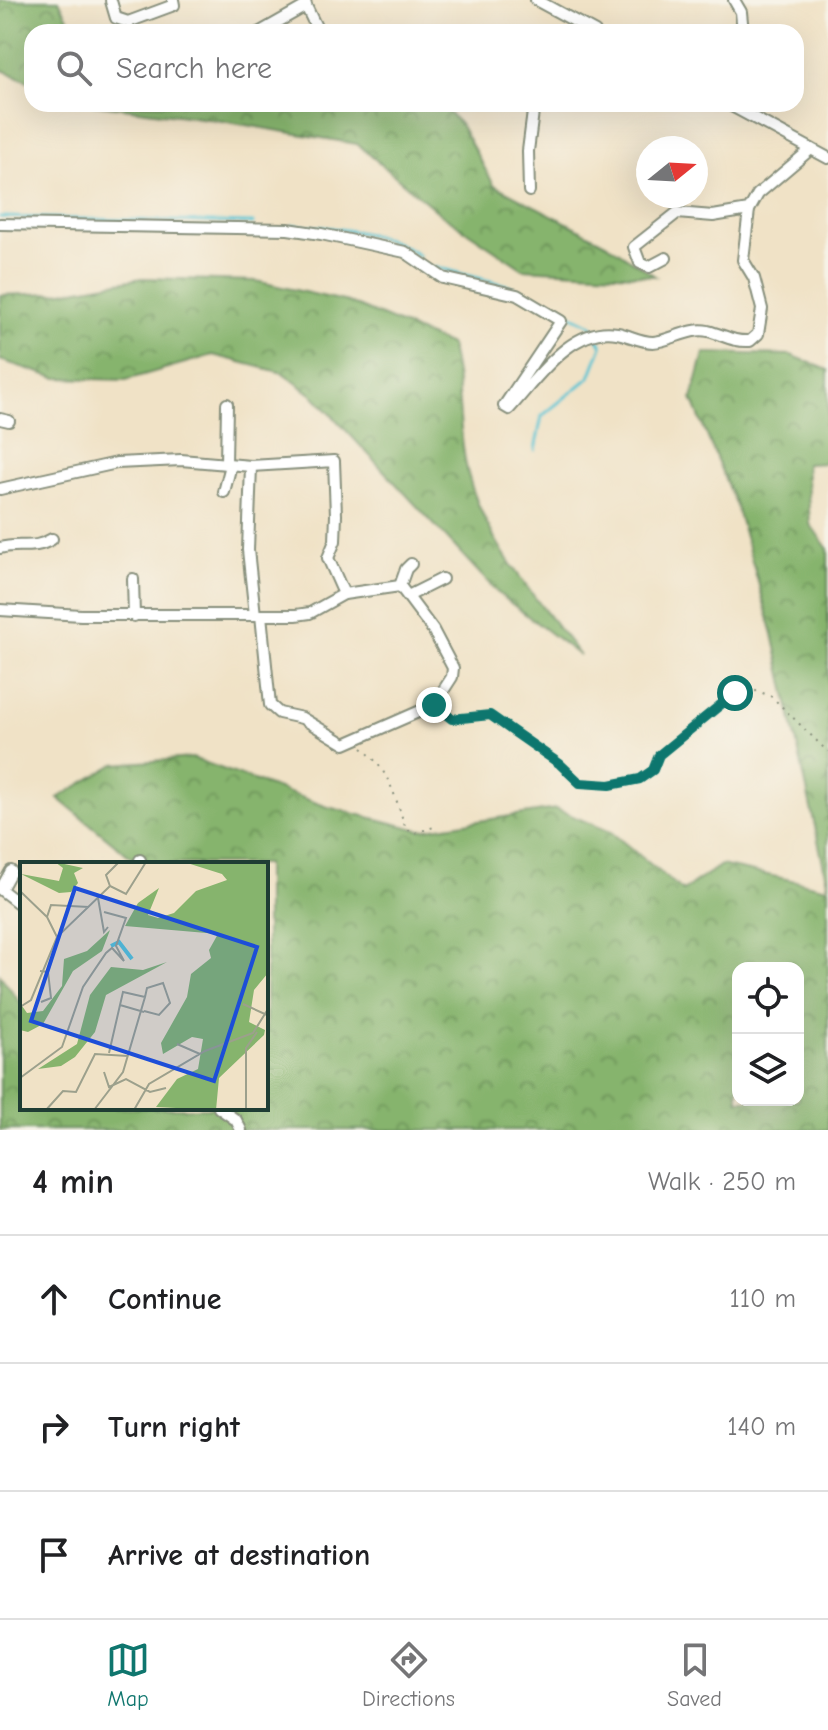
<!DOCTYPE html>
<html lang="en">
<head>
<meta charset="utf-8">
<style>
  :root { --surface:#fff; --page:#f6f6f6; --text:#202124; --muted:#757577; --line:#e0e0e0; --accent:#0f766e }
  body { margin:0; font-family:"Comic Neue",sans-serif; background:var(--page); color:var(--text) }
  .controls { position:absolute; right:24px; bottom:24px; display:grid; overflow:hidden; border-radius:16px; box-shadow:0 8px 32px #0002 }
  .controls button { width:72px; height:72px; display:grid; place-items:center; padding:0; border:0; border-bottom:2px solid var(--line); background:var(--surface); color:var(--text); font:40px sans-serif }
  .compass { position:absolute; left:636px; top:136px; width:72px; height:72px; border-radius:50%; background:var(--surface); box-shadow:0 8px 32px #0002; rotate:72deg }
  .stop { position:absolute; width:24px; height:24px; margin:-18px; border:6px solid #0f766e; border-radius:50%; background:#fff }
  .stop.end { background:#0f766e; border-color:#fff; box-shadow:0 2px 8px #0008 }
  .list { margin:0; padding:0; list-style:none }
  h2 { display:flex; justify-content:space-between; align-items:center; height:104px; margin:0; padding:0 32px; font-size:34px }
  h2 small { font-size:26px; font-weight:400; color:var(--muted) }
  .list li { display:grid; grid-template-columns:52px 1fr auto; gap:24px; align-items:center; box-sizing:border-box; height:128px; padding:0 32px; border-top:2px solid var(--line) }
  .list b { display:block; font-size:30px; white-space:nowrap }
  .list em { font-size:26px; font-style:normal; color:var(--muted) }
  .icon { flex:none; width:44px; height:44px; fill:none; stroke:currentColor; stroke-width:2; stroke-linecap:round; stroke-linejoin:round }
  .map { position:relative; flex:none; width:828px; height:1130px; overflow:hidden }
  .search { position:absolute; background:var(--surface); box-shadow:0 8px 32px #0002; left:24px; right:24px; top:24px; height:88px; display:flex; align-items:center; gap:20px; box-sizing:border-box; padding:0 28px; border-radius:24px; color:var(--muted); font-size:30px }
  .sheet { height:488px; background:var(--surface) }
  nav { display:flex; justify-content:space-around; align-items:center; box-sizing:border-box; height:112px; border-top:2px solid var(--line); background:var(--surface); font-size:22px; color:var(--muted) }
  nav a { display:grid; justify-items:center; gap:4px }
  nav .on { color:var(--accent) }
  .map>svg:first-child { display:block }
  .forest { fill:url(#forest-crowns); stroke:#527850; stroke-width:2; fill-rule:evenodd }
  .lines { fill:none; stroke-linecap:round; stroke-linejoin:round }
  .stream { stroke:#58c4d3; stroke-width:3 }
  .minor-casing { stroke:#88907d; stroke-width:14 }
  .path { stroke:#88907d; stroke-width:2; stroke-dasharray:2 6; stroke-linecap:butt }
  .minor { stroke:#fff; stroke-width:10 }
  .route { stroke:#0f766e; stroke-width:10 }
  .inset-river { fill:none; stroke:#58c4d3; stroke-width:4 }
  .inset-road { fill:none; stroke:#9ca08c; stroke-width:2 }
  .view { fill:#1d4ed8; fill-opacity:0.15; stroke:#1d4ed8; stroke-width:4 }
  .inset-edge { fill:none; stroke:#1f3d34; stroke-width:4 }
</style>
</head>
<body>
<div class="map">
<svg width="828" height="1130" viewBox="0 0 828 1130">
  <defs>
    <pattern id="forest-crowns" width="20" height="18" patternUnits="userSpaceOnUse" patternTransform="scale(2)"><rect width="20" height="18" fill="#86b46d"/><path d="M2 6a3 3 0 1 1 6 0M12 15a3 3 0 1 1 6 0" fill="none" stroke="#6d945a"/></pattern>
  </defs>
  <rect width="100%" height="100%" fill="#f7f3e8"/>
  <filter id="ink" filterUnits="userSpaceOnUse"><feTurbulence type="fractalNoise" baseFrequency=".0125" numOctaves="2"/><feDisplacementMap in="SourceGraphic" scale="16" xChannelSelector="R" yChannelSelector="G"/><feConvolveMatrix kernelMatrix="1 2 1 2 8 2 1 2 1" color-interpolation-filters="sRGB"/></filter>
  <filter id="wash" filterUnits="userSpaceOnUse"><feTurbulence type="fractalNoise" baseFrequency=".006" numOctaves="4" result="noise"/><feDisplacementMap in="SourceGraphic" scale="32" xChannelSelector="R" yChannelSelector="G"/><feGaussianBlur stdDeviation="1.8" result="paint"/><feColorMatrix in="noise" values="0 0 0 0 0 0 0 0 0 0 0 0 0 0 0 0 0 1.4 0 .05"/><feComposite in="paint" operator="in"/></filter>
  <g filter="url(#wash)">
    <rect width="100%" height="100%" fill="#f0e2c6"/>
    <!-- forest -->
    <g class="forest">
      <path d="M0,0H59L75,32H32V83L0,69Z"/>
      <path d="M92,104H241L254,109L270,104H440L460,124L494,185L606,243L655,276L523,269L438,212L357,144L216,120Z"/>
      <path d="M142,278L256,281L348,302L450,345C462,387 457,432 468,474C486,544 537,599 580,656L499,594L315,397L283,373L213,355L126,380L56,378L0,360V295L57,293Z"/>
      <path d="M704,353L791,355L828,370V463L806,464L810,524L828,549V886L773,634L736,506L692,399Z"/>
      <path d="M192,758L328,807L420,830L556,809L611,832L683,891L721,865L828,888V1130H0V975L22,1005V1108H266V864H139L58,798L115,764ZM738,968H798V1100H738Z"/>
    </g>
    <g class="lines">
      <!-- stream -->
      <g class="stream">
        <path d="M0,217L253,223"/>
        <path d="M293,225C332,227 388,232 419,256"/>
        <path d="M435,267L510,286L591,325L594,330"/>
        <path d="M535,450L542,416L590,377L602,346L597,337"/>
      </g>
    </g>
  </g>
  <g filter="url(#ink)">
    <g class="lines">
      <defs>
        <g id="minor">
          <path d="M536,0L595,32"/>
          <path d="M734,0L741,12L743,32"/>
          <path d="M111,1L116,18L128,22L174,5L173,0"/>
          <path d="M306,6L317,29"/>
          <path d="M260,32L306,6L305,0"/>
          <path d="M728,104L828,158"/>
          <path d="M529,191L528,151L534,104"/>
          <path d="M0,224L288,229L321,234L405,252L443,278L517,295L561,321L504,406L509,409C536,380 571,325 617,333C629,335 640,342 653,342C671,341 690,327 708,331C724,335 732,342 750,341L758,334L762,309L754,278L743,260L749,210"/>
          <path d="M666,258L649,267L640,263L634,247L677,213L713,216L749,210L758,194L811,149"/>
          <path d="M0,419L9,421"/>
          <path d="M226,464L227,404"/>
          <path d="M251,466L248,550L255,615"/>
          <path d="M0,489L117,463L181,460L251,466L334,461L336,515L335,541L328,558L344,594L310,613L296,615H81L0,610"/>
          <path d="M224,492L231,465"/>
          <path d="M0,548C19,542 33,551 52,539"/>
          <path d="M133,579L134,616"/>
          <path d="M400,586L406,569L411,564"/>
          <path d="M408,596L442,579"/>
          <path d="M261,615L270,705L279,713L302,718L345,744L434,705L452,677L453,668L433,630L400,586L344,594"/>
          <path d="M140,860L141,864"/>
          <path d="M0,889L22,906"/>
          <path d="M1,889L11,871"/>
          <path d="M219,1108L236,1120L241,1130"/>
        </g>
      </defs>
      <!-- minor casing -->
      <use href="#minor" class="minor-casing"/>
      <!-- path -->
      <g class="path">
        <path d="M440,712L452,719L490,715L560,764L580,783L610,785L640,779L653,770L659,755L735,693L758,691L772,697L828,752"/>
        <path d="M362,748C390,771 395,797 406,829L415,833L437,826"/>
      </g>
      <!-- minor -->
      <use href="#minor" class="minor"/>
    </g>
  </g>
  <g class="lines" filter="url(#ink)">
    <!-- route -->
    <path class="route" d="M434,705L452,719L490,715L560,764L580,783L610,785L640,779L653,770L659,755L735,693"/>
  </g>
  <!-- overview -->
  <g transform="translate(20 862)">
    <rect width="248" height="248" fill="#f0e2c6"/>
    <path d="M35,0L63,6L54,11L58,21L51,30L39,31L1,12L39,19L43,6ZM164,0H248V111L234,128L229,160L245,168L244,173L199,216L196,248L136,245L157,217L178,207L183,177L172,175L143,192L141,181L167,135L171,112L191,96L189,88L198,72L105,64L118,41L139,26L128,53L138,56L154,51L176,29L207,18L202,12ZM90,68L82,89L53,109L23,162L8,170L0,168V141L7,151L23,149L42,124L44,97L67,89ZM147,100L86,133L75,170L55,195L41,204L18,207L57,182L70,133L91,105L123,108Z" fill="#86b46d"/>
    <path class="inset-river" d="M91,84L99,80L112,97"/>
    <path class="inset-road" d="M99,0L86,13L90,24L106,32L126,0M0,29L27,55M78,36L84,70L88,65M37,75L27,55L31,43L69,45M20,109L28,110L31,136L21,140M223,142L247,153M100,143L124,150M0,145L11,138L37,75L90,24M124,149L139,153L150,141L143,121L127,126L125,135M157,182L180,192M84,210L89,225L106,217L130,230L146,226M0,216L42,185L63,125L86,91L92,86L104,99L96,84L106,56L84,50M26,248L43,229L56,230L75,192L108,194M74,248L103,210L125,135L103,130L89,191M114,248L129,222L185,189L233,171L248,147M226,248V186L237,170"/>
    <path class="view" d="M55,26L237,85L194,219L11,159Z"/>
    <rect width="248" height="248" class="inset-edge"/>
  </g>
</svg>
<div class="controls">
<button><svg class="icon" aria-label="locate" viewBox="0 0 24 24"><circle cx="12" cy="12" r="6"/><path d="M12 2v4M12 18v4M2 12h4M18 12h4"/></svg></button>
<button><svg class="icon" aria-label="layers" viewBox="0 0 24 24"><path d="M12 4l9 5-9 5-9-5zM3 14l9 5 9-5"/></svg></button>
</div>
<svg class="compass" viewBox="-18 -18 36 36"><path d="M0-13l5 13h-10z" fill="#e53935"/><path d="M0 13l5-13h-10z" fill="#757577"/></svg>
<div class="stop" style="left:735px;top:693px"></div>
<div class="stop end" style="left:434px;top:705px"></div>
<div class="search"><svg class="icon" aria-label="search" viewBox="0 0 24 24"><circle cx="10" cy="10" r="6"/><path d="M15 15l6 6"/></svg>Search here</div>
</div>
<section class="sheet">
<h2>4 min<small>Walk · 250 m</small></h2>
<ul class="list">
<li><svg class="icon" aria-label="ahead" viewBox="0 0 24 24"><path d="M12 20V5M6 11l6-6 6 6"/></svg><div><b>Continue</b></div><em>110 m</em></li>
<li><svg class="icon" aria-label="right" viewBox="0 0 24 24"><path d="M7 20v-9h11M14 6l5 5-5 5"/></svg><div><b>Turn right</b></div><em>140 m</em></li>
<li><svg class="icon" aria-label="arrive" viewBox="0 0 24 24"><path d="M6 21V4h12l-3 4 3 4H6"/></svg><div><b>Arrive at destination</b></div></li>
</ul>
</section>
<nav>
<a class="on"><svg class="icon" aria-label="map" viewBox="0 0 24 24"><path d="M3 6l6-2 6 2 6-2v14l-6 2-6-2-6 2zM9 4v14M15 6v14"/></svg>Map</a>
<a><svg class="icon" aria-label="directions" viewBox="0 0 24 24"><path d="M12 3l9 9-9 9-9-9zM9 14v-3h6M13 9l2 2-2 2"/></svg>Directions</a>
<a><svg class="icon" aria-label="saved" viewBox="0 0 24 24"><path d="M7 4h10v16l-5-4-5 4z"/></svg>Saved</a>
</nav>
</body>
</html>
